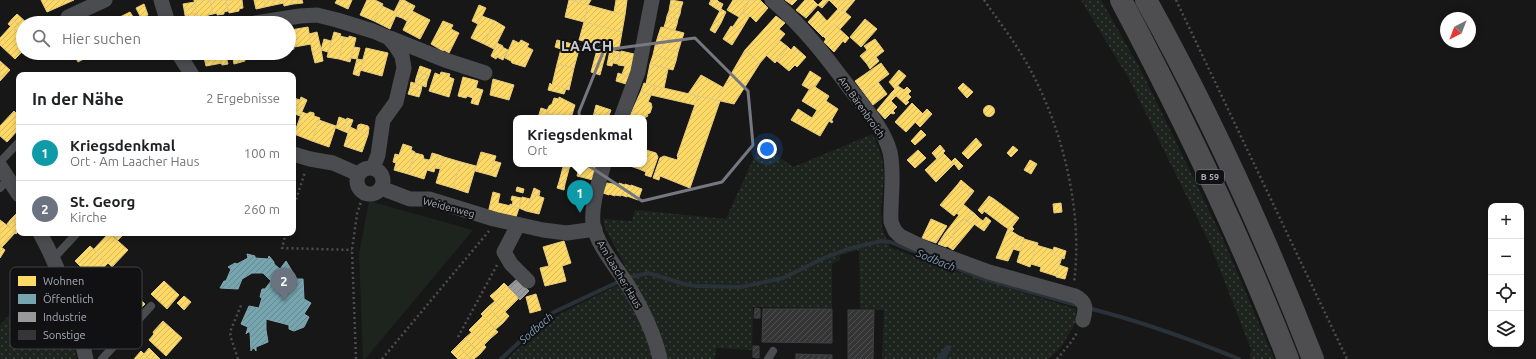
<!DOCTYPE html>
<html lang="de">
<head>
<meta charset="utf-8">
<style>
  :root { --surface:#fff; --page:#f2f2f2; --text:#202124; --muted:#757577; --line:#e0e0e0; --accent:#757880 }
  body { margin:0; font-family:Ubuntu,sans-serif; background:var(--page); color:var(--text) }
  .controls { position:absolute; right:12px; bottom:12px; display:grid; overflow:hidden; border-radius:8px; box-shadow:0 2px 6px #0003 }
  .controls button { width:36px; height:36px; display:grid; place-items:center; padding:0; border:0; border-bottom:1px solid var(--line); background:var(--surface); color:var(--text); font:20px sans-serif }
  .compass { position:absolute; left:1440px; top:12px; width:36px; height:36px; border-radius:50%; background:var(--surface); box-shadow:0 2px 6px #0003; rotate:222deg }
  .you { position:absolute; left:767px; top:149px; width:14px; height:14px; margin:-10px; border:3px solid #fff; border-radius:50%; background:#1a73e8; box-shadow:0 0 0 6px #1a73e833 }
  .badge { display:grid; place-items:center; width:26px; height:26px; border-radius:50%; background:var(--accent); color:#fff; font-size:13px; font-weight:700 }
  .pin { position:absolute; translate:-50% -33px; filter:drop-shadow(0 1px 2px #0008) }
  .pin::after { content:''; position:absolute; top:21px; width:14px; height:12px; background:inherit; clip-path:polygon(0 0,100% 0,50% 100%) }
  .popup { position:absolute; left:513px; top:115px; width:134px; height:52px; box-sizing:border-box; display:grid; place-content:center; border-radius:8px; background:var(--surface); filter:drop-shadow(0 1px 3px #0005); font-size:13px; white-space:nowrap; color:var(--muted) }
  .popup b { font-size:15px; color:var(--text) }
  .popup::after { content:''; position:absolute; left:50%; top:100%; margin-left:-8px; border:8px solid transparent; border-top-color:var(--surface) }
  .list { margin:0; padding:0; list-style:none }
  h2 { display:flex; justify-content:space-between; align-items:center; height:52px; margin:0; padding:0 16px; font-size:17px }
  h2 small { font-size:13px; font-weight:400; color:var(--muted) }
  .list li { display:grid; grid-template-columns:26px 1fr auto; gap:12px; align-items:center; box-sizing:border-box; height:56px; padding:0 16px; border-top:1px solid var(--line) }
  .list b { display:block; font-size:15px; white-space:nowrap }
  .list p { margin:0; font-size:13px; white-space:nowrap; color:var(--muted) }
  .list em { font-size:13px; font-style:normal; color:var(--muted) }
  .icon { flex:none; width:22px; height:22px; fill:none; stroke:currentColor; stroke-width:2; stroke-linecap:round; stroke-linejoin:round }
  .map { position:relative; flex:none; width:1536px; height:359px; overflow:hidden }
  .search { position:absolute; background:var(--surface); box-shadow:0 2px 6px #0003; left:16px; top:16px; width:280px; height:44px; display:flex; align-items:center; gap:10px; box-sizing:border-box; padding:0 14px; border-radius:22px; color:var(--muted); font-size:15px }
  .panel { position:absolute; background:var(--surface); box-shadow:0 2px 6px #0003; left:16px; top:72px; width:280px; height:164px; border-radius:8px }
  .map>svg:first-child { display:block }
  .green { fill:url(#green-dots) }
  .pitch { fill:#1d241e }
  .water { fill:#2a3239 }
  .homes { fill:url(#homes-hatch); stroke:#e5cc7f }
  .public { fill:url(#public-hatch); stroke:#85a7b2 }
  .industry { fill:url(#industry-hatch); stroke:#9e9fa2 }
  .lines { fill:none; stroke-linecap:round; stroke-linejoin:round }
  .stream { stroke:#2a3239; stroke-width:4 }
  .building { fill:url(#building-hatch); stroke:#3f4043 }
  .path { stroke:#4d4e52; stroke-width:2.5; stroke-dasharray:2 3; stroke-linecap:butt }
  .lane { stroke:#4b4c50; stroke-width:8 }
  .street { stroke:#4b4c50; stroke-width:15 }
  .highway { stroke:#4e4e51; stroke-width:22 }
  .marked { fill:none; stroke:#757880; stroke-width:3; stroke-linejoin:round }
  .labels { text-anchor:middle; stroke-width:4; stroke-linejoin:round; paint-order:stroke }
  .shield { fill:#111113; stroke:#7b7e86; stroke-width:1 }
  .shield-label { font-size:9px; font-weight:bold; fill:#a8adb8 }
  .street-label { font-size:10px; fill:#a8adb8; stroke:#111113 }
  .water-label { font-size:11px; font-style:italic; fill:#7f9bb3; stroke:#111113 }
  .district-label { font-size:14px; font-weight:bold; letter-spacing:1px; fill:#c9ccd4; stroke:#111113 }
  .key { fill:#111113; stroke:#3e4045; stroke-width:1 }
  .key-label { font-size:11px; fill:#a8adb8 }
</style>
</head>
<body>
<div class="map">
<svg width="1536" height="359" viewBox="0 0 1536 359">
  <defs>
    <pattern id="green-dots" width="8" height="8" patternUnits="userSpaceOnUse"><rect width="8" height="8" fill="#1d241e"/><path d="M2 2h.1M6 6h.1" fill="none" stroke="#3b413d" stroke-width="1.8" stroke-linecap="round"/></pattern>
    <pattern id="homes-hatch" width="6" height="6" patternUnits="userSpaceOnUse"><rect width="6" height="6" fill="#ffd966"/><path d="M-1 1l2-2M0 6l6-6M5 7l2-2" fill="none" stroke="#d6b85d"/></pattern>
    <pattern id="public-hatch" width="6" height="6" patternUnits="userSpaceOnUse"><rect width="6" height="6" fill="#76a5af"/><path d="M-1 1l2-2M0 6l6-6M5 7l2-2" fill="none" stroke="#658991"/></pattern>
    <pattern id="industry-hatch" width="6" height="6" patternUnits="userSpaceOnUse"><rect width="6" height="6" fill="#999"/><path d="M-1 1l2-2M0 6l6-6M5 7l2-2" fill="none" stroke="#7f8080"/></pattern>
    <pattern id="building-hatch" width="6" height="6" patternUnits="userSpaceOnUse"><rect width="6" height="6" fill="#353536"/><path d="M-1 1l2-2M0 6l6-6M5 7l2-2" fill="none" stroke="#4f5051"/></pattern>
  </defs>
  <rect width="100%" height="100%" fill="#171717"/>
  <!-- green -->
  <g class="green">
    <path d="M1081,0H1101L1142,72L1223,239L1274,359H1250L1251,349L1210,244L1129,79Z"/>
    <path d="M873,134L882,157L884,175L881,210L882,228L890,247L936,265L1076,309V322L1061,347L1049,359H882L884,310L860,309L859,250L840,255V260L832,264V308L753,307L752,350L716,348L715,359H663L632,279L604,226V219L632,221L635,210L726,219L760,144L793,167Z"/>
    <path d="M47,274L69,325L77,359H0V325Z"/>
    <path d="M622,283L656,359H507L545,325L558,315Z"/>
  </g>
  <!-- pitch -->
  <path class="pitch" d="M369,201L473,230L365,359H363L359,254Z"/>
  <!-- water -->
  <path class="water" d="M946,345L952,346L946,359H936Z"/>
  <!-- homes -->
  <g class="homes">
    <path d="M41,0H74L47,12Z"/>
    <path d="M194,0H210L213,14L208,15V17L198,19Z"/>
    <path d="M210,0H226L228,11L224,12V14L217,15V13L213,14Z"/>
    <path d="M226,0H242L243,8L239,9V11L229,13Z"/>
    <path d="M254,0H264L265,7L256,9Z"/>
    <path d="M264,0H273L274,5L265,7Z"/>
    <path d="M273,0H283L284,3L274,5Z"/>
    <path d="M283,0H292L293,4L284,6Z"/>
    <path d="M292,0H302L303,3L293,4Z"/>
    <path d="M337,0H352L348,9L335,3Z"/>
    <path d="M367,0H375L383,4L374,21L360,15Z"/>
    <path d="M400,0H404L409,3L407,8L398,4Z"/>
    <path d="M569,0H591L588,5Z"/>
    <path d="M569,0L588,5L584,22L565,17Z"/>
    <path d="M616,0H627L625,15L614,12Z"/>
    <path d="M671,0L683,2L681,8L670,5Z"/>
    <path d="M711,0H717L719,2L715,8L709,4Z"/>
    <path d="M733,0H750L739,17L727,10Z"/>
    <path d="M750,0H760L768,8L756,22L750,16L749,17L742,13Z"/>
    <path d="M785,0H797L792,5Z"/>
    <path d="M805,0H813L818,5L806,18L796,10Z"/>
    <path d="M823,0H855L845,12L843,10L841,12L829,0L822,8L818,5Z"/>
    <path d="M195,2L196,7L184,9L183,4Z"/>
    <path d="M719,2L723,4L720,11L715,8Z"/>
    <path d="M409,3L415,6L407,21L402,18Z"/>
    <path d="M144,4L148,15L141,18L136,8Z"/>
    <path d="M398,4L407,8L402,18L396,16L397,13L394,12Z"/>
    <path d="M479,5L486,8L478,24L472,21Z"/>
    <path d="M588,5L625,15L622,32L584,22Z"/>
    <path d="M670,5L681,8L680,14L669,11Z"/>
    <path d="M382,6L397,13L390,29L374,21Z"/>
    <path d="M196,7L197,13L185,15L184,9Z"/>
    <path d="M721,9L726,12L721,23L715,20Z"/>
    <path d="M838,9L841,12L843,10L845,12L823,37L808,22L818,11L827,21Z"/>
    <path d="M412,11L430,20L420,39L403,30Z"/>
    <path d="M669,11L680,14L678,19L667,16Z"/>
    <path d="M130,12L137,23H115L114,20Z"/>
    <path d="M845,12L851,17L840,29L834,24Z"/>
    <path d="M197,13L198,19L187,21L185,15Z"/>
    <path d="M742,13L749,17L740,32L732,28Z"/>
    <path d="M17,14L27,23H23L22,28L12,19Z"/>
    <path d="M482,16L495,21L484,44L471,38Z"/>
    <path d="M667,16L678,19L677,24L666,21Z"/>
    <path d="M776,16L785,23L779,29L785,34L760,63L745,50Z"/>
    <path d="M12,19L22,28L18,32L8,24Z"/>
    <path d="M865,19L877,29L861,47L850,37Z"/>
    <path d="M715,20L721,23L715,33L710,30Z"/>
    <path d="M443,21L453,25L451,29L459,33L449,53L444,50L443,51L431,44Z"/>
    <path d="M495,21L505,27L494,49L484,44Z"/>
    <path d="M666,21L677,24L675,30L664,27Z"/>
    <path d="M584,22L622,32L619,49L579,40Z"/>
    <path d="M834,24L849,38L845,43L843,41L834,52L824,42L826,39L823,36Z"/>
    <path d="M11,26L23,37V48L21,51L22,52L15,59L0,45V38Z"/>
    <path d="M731,26L740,32L732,45L723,39Z"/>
    <path d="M308,27L311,44L294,47L291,30Z"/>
    <path d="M661,27L684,33L681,42L658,36Z"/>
    <path d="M289,32H291L294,49L289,50Z"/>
    <path d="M317,32L321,49L312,51L309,34Z"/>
    <path d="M334,32L341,34L340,36L344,37L339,59L327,57Z"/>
    <path d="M349,36L356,38L350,62L339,59L344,37L349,38Z"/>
    <path d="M658,36L681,42L678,52L655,46Z"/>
    <path d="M324,39L331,41L328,52L321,50Z"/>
    <path d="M875,39L884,51L867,64L860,56L867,50L864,46Z"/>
    <path d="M513,40L519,43L521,40L529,44L527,47L533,50L525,67L512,63L511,61L505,58Z"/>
    <path d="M557,40L580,46L574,68L557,64L561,49L555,47Z"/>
    <path d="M779,40L788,47L775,63L766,55Z"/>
    <path d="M497,43L503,46L496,59L491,56Z"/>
    <path d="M655,46L678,52L676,61L653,55Z"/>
    <path d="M794,46L806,57L797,67L795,65L789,71L777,61L788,47L791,50Z"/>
    <path d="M354,47L360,48L357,59L351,58Z"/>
    <path d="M502,47L508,50L503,60L497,57Z"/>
    <path d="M598,47L607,49L604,60L595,57Z"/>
    <path d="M366,48L388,53L382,76L360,70Z"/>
    <path d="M321,49L323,61L315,63L312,51Z"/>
    <path d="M610,50L615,51L612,66L607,65Z"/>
    <path d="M745,50L760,63L734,104L716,100Z"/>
    <path d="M615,51L620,52L618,64L613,63Z"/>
    <path d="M621,51L634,54L629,77L622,74L625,66L618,65Z"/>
    <path d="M73,53H95L78,62Z"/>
    <path d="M203,53H220L222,63L206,66Z"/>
    <path d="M225,53L228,64L222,65L220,54Z"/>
    <path d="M232,53H243L245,61L234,64Z"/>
    <path d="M243,53H261L262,54L244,58Z"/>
    <path d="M261,53H269L270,56L261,57Z"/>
    <path d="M653,55L676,61L673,70L650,64Z"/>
    <path d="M595,57L604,60L600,75L591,72Z"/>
    <path d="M876,57L879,61L870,69L867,64Z"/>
    <path d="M357,59L363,60L359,76L353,74Z"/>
    <path d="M0,61L10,70L0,81Z"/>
    <path d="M881,63L889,74L864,93L855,81Z"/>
    <path d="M557,64L574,68L569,90L552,85Z"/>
    <path d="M650,64L668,69L664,88L646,84Z"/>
    <path d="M420,66L431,70L429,76L418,72Z"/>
    <path d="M899,70L906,76L895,89L889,82Z"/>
    <path d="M810,71L821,78L815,87L812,85L809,89L802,85Z"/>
    <path d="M418,72L429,76L427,81L416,78Z"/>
    <path d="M441,72L450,74L449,77L454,79L449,97L429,91L435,73L440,75Z"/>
    <path d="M618,73L629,77L626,84L616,81Z"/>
    <path d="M701,75L724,88L716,100L688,94Z"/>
    <path d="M463,77L478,81L473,98L467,96L466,98L458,96Z"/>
    <path d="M416,78L427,81L426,87L415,83Z"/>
    <path d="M493,79L514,85L509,100L490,95Z"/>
    <path d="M411,82L422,86L421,91L410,88Z"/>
    <path d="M878,82L887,94L873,105L864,93Z"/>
    <path d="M550,83L552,85L566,89L564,94L548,90Z"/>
    <path d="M644,83L655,86L651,95L641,91Z"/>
    <path d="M963,83L973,92L967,98L958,88Z"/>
    <path d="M812,85L829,96L826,101L838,109L831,121H833L832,123L829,121L820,136L791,120L798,109L812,118L817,110L802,101Z"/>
    <path d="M655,86L698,96L695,105L651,95Z"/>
    <path d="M898,86L904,90L907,87L911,91L908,94L911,97L907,101L909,102L906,105L892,92Z"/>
    <path d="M410,88L421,91L419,97L408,94Z"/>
    <path d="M476,88L483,90L478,105L471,103Z"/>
    <path d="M641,91L651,95L648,102L651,103L652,107L650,113L647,114L648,116L644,118H629Z"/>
    <path d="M892,92L896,96L891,101L897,107L893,111L895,113L893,114L891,113L885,119L877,110Z"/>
    <path d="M698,96L720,101L690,188L660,176L659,180L653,178L660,158L664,156L677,160L678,157L677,156Z"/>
    <path d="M301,97L307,100L300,116L295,114Z"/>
    <path d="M559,97L575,105L571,118H566L567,117L564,116L560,118L546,113L549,106L552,104L554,98L559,99Z"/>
    <path d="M294,98L300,100L294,117L293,101Z"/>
    <path d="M912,103L923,114L906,132L895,122Z"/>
    <path d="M596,105L611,110L608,118L593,117Z"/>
    <circle cx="989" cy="111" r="5.5"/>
    <path d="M541,108L547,110L546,113L556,117V118H538Z"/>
    <path d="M927,109L932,114L920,127L915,122Z"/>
    <path d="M14,111L19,116V129L7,142L0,136V126Z"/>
    <path d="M302,112L307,114L310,112L314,113V116L320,118L312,141L294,134Z"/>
    <path d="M339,117L347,120L343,131L336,128Z"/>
    <path d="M347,118L353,120L348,133L343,131Z"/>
    <path d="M319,120L336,126L329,147L312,141Z"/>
    <path d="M361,124L368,126L369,128L368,135L358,132V130L357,129L358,125Z"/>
    <path d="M350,127L368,135L362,152L344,146Z"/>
    <path d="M921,130L926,135L915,145L911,141Z"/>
    <path d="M976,138L982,145L968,159L962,153Z"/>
    <path d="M403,144L412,147L411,150L415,152L408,174L394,170L396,163L393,162L395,154L399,155Z"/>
    <path d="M940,145L945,151L937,159L932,153Z"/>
    <path d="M1013,146L1018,150L1011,157L1007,153Z"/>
    <path d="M646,150L656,153L658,157L651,177L645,175L646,172L639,169L641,164H644V156Z"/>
    <path d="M918,150L926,158L915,168L907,160Z"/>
    <path d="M481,152L496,156L490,175L475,171Z"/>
    <path d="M415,153L423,155L424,159L429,160L431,158L424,179L408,174Z"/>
    <path d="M432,153L439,155L434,172L427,170Z"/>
    <path d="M943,153L954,164L936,182L925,170Z"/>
    <path d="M439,155L444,157L441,169L435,168Z"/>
    <path d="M444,157L461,162L453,188L436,183Z"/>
    <path d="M955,158L963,166L959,170L952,161Z"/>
    <path d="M1030,160L1037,164L1031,174L1024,170Z"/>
    <path d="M494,161L501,163L496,177L490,175Z"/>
    <path d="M461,162L476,166L468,193L453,188Z"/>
    <path d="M564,164H571L569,169L563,167Z"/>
    <path d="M580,164L596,166L593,180L577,176Z"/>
    <path d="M624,164H641L639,169Z"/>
    <path d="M563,167L569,169L565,184L559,182Z"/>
    <path d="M961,180L974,191L971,195L958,184Z"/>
    <path d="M559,182L565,184L564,190L557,188Z"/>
    <path d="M607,183L619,185V183L625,185V184L631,186V185L642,189L638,200L627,196V197L621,195V196L615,195V196L609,194V195L603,193Z"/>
    <path d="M958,184L971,195L954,216L940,205Z"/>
    <path d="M517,187L524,189L523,193L516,191Z"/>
    <path d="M534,188L540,191L539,196L532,194Z"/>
    <path d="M493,192L500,194L498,203L519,208L515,220L488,213Z"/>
    <path d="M532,194L544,198L539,214L526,211Z"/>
    <path d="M512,196L521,198L519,208L510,206V204L512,205L513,201L511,200Z"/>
    <path d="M989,196L994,199L982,214L978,210Z"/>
    <path d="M522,197L530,199L526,211L519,208Z"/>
    <path d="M994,199L1014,214L1004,226L984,211Z"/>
    <path d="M1061,203L1062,212L1054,213L1053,204Z"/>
    <path d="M963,204L975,214L974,216L971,214L966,220L964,219L952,235L954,237L953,238L945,233L959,215L956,213Z"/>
    <path d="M18,212L19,214V226L11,219Z"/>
    <path d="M971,214L973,216L975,214L979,218L973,226L966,220Z"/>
    <path d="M1014,214L1019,218L1012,227L1014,229L1012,231L1004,226Z"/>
    <path d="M986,217L991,221L984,231L974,224L979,218L983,221Z"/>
    <path d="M11,219L19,226V231L16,234L7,224Z"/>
    <path d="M931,219L947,226L936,243L922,238Z"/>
    <path d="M964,219L973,226L953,250L947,246L946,247L938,244L945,233L953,238L954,237L952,235Z"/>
    <path d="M0,220L16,232L2,247L0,246Z"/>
    <path d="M1008,229L1019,236L1008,261L996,258Z"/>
    <path d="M109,233L128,250L112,267L94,249Z"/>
    <path d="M110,233H125L118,240Z"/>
    <path d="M1019,236L1024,238L1020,251L1013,249Z"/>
    <path d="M1024,239L1038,243L1030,267L1017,262Z"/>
    <path d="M564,241L571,263L562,266L566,281L545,286L540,268L549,266L543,247Z"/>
    <path d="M1036,245L1053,250L1052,254L1062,257L1056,276L1040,271L1041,267L1031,264Z"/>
    <path d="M0,246L5,250L0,258Z"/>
    <path d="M90,246L99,254L84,270L75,261Z"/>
    <path d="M1054,247L1066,251L1064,259L1052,254Z"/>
    <path d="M99,254L108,263L94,278L84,270Z"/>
    <path d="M1059,265L1068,268L1065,279L1056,277Z"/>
    <path d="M164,281L179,295L167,309L151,294Z"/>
    <path d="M97,282L100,289L89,293L86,285Z"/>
    <path d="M504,283L519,298L512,305L497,290Z"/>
    <path d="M100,289L102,295L91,299L89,293Z"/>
    <path d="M497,290L512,305L505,312L490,296Z"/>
    <path d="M536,294L541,310L530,313L526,297Z"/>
    <path d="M102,295L104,300L92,304L91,299Z"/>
    <path d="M184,296L191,302L184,310L177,303Z"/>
    <path d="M113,298L123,307L120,311L114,305L108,312L104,308Z"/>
    <path d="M140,299L145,304L138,311L133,306Z"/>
    <path d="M104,300L105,306L94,310L92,304Z"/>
    <path d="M495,301L509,316L503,323L488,307Z"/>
    <path d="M114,305L127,318L110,336L97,323Z"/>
    <path d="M488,307L503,323L496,329L481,314Z"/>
    <path d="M483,316L498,332L491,338L476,323Z"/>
    <path d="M163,321L182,338L166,356L149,340L154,334L153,332Z"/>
    <path d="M476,323L491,338L484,345L469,330Z"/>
    <path d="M472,332L486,347L480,354L465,338Z"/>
    <path d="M465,338L480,354L474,359H471L458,345Z"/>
    <path d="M458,345L471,359H458L451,352Z"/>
    <path d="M149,348L160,359H150L144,354Z"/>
    <path d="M141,351L144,354L150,359H134Z"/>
  </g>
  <!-- public -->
  <path class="public" d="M247,254L255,256V258L268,259L269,256L274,262V264L280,269L286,261L297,279H303L304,299L311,303L304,314L309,317L304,327L294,331L289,329V325L266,319V330L268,342L256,347V351L254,348L252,349L251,351L250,332H248L246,334L248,327L241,324L249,306L259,308L262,298L260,297L262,289H265L271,281L263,273H252L242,279L238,289L220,288L224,281H226L231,269L228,267L235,263L237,264L248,258Z"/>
  <!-- industry -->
  <g class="industry">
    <path d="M517,279L521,283L512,291L508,287Z"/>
    <path d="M521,283L525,287L516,295L512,291Z"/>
    <path d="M525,287L529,291L520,300L516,295Z"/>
  </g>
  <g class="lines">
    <!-- stream -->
    <g class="stream">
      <path d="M936,260L981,278L1080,306"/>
      <path d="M631,277L648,273L684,284L696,286L741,287L783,278L824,258L848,249L881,241L890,242L926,256"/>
      <path d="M1088,308C1140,321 1190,339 1239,359"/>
      <path d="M501,359L541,322L554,312L618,282"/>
    </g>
  </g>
  <!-- building -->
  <g class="building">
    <path d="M755,308L760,309V318H754Z"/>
    <path d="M763,309H832V343L762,342Z"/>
    <path d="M848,310H874L873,359H848Z"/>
    <path d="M753,346H759V358L753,357Z"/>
    <path d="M796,354L832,355V359H796Z"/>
  </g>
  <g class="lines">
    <!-- path -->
    <g class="path">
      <path d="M984,0C1000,23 1018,46 1031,71C1064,133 1083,213 1074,283"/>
      <path d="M1176,0L1347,359"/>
      <path d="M293,209L305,172"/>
      <path d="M286,233L282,248L352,250"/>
      <path d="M458,337L497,265"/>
      <path d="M238,359L231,338L230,332L242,303"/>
      <path d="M356,359L352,250L357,214L364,193"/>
      <path d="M382,359L489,231"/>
      <path d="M1057,359L1072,341L1078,331"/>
    </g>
    <!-- lane -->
    <g class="lane">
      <path d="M0,162L19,142"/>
      <path d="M0,188L9,178"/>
      <path d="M53,259L77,233"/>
      <path d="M102,359L151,306"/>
      <path d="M768,359L773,351"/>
    </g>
    <!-- street -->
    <g class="street">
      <path d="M161,0L168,23"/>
      <path d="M772,0C803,26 827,58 851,90C865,108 884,129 890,152C895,175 890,199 891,222L895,231L900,236L929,250L989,272L1075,296C1087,302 1086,309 1083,320"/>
      <path d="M68,17L105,0"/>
      <path d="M255,23L300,16L317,15L337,20L373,31L389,38L395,45L402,56L404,68L396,102L383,120L378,155L373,168"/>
      <path d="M390,38L445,60L485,73"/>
      <path d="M178,53L192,75"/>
      <path d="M621,118L638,72L652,0"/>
      <path d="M293,154L310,159L333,163L358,174"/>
      <path d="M604,164C599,182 591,204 593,224C596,243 616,267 627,284C642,308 654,332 660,359"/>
      <path d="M0,166L19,195"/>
      <circle cx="370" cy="181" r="13"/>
      <path d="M381,188L410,199H429L494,219L543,230L567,233L595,229"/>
      <path d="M518,225L504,252L511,264L528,281"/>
      <path d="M40,233C61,272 77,315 86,359"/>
    </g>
    <!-- highway -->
    <g class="highway">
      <path d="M1121,0C1183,117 1240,236 1288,359"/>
      <path d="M1146,0C1210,115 1265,236 1313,359"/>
    </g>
  </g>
  <!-- marked area -->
  <path class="marked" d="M695,38L748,91L753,145L722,182L642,201L583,162L579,112L604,50Z"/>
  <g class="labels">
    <!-- shield labels -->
    <rect class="shield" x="1196" y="170" width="28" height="14" rx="3"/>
    <g class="shield-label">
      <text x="1210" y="180">B 59</text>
    </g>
    <!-- street labels -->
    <g class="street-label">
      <text transform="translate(862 107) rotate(55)" y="4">Am Bärenbroich</text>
      <text transform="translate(449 207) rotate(15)" y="4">Weidenweg</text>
      <text transform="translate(620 274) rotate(59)" y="4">Am Laacher Haus</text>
    </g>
    <!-- water labels -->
    <g class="water-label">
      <text transform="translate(936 260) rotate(22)" y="4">Sodbach</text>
      <text transform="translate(536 328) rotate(-41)" y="4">Sodbach</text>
    </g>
    <!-- district labels -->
    <g class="district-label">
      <text x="587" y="51">LAACH</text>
    </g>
  </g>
  <!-- legend -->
  <rect x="10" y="267" width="132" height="82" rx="6" class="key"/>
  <rect x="18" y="276" width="18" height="10" fill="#ffd966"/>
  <rect x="18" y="294" width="18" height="10" fill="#76a5af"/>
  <rect x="18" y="312" width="18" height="10" fill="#999"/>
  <rect x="18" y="330" width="18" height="10" fill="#353536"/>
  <g class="key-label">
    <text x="43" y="285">Wohnen</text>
    <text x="43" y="303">Öffentlich</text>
    <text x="43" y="321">Industrie</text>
    <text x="43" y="339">Sonstige</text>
  </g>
</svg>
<div class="controls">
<button>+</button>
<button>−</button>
<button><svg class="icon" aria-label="locate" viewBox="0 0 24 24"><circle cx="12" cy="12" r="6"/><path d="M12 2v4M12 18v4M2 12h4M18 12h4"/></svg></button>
<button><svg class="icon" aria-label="layers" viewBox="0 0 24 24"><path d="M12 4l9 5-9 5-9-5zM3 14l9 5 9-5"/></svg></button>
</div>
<svg class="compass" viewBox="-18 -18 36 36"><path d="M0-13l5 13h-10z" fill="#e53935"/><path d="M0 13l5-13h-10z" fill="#757577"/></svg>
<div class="you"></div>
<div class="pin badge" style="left:580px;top:213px;background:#0f9aa8">1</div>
<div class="popup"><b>Kriegsdenkmal</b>Ort</div>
<div class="pin badge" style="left:284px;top:301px;background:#6b7280">2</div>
<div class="search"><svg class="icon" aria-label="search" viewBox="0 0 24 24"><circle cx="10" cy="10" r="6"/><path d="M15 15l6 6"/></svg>Hier suchen</div>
<section class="panel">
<h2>In der Nähe<small>2 Ergebnisse</small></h2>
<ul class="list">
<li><span class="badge" style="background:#0f9aa8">1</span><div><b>Kriegsdenkmal</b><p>Ort · Am Laacher Haus</p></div><em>100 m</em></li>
<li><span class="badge" style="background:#6b7280">2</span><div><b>St. Georg</b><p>Kirche</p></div><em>260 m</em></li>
</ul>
</section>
</div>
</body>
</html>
